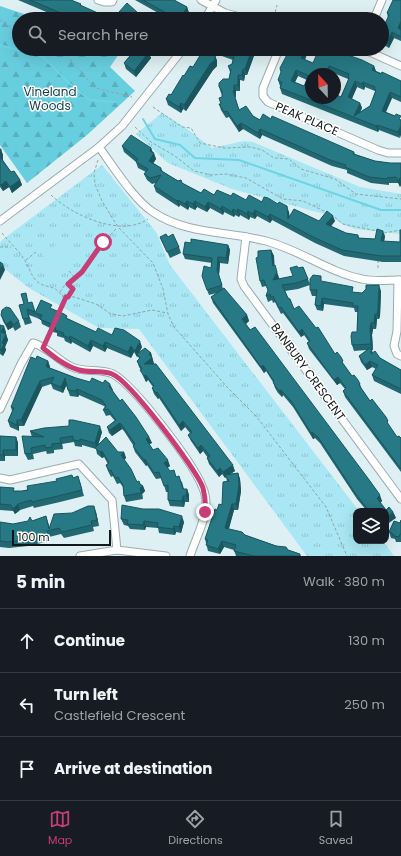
<!DOCTYPE html>
<html lang="en">
<head>
<meta charset="utf-8">
<style>
  :root { --surface:#171b24; --page:#242831; --text:#f1f3f6; --muted:#9ea1a6; --line:#363941; --accent:#c73d75 }
  body { margin:0; font-family:Poppins,sans-serif; background:var(--page); color:var(--text) }
  .controls { position:absolute; right:12px; bottom:12px; display:grid; overflow:hidden; border-radius:8px; box-shadow:0 4px 16px #0002 }
  .controls button { width:36px; height:36px; display:grid; place-items:center; padding:0; border:0; border-bottom:1px solid var(--line); background:var(--surface); color:var(--text); font:20px sans-serif }
  .compass { position:absolute; left:305px; top:68px; width:36px; height:36px; border-radius:50%; background:var(--surface); box-shadow:0 4px 16px #0002; rotate:338deg }
  .scale { position:absolute; left:12px; bottom:10px; width:99px; box-sizing:border-box; padding-left:4px; border:2px solid #121819; border-top:0; font-size:11px; line-height:14px; white-space:nowrap; color:#121819; -webkit-text-stroke:3px #fff; paint-order:stroke }
  .stop { position:absolute; width:12px; height:12px; margin:-9px; border:3px solid #c73d75; border-radius:50%; background:#fff }
  .stop.end { background:#c73d75; border-color:#fff; box-shadow:0 1px 4px #0008 }
  .list { margin:0; padding:0; list-style:none }
  h2 { display:flex; justify-content:space-between; align-items:center; height:52px; margin:0; padding:0 16px; font-size:17px }
  h2 small { font-size:13px; font-weight:400; color:var(--muted) }
  .list li { display:grid; grid-template-columns:26px 1fr auto; gap:12px; align-items:center; box-sizing:border-box; height:64px; padding:0 16px; border-top:1px solid var(--line) }
  .list b { display:block; font-size:15px; white-space:nowrap }
  .list p { margin:0; font-size:13px; white-space:nowrap; color:var(--muted) }
  .list em { font-size:13px; font-style:normal; color:var(--muted) }
  .icon { flex:none; width:22px; height:22px; fill:none; stroke:currentColor; stroke-width:2; stroke-linecap:round; stroke-linejoin:round }
  .map { position:relative; flex:none; width:401px; height:556px; overflow:hidden }
  .search { position:absolute; background:var(--surface); box-shadow:0 4px 16px #0002; left:12px; right:12px; top:12px; height:44px; display:flex; align-items:center; gap:10px; box-sizing:border-box; padding:0 14px; border-radius:22px; color:var(--muted); font-size:15px }
  .sheet { height:244px; background:var(--surface) }
  nav { display:flex; justify-content:space-around; align-items:center; box-sizing:border-box; height:56px; border-top:1px solid var(--line); background:var(--surface); font-size:11px; color:var(--muted) }
  nav a { display:grid; justify-items:center; gap:2px }
  nav .on { color:var(--accent) }
  .map>svg:first-child { display:block }
  .grass { fill:url(#grass-tufts) }
  .forest { fill:url(#forest-firs) }
  .pitch { fill:#a8e7f3 }
  .lines { fill:none; stroke-linecap:round; stroke-linejoin:round }
  .stream { stroke:#6dd4e5; stroke-width:2 }
  .minor-casing { stroke:#9babae; stroke-width:9 }
  .path { stroke:#95a3a5; stroke-width:1; stroke-dasharray:3 2; stroke-linecap:butt }
  .minor { stroke:#fff; stroke-width:7 }
  .wall { fill:#226872; fill-rule:evenodd }
  .shaded-wall { fill:#1b555d }
  .building { fill:#277985; stroke:#1b555d; fill-rule:evenodd }
  .route { stroke:#c73d75; stroke-width:5 }
  .labels { text-anchor:middle; stroke-width:3; stroke-linejoin:round; paint-order:stroke }
  .park-label { font-size:12px; fill:#124249; stroke:#fff }
  .street-label { font-size:12px; fill:#121819; stroke:#fff }
</style>
</head>
<body>
<div class="map">
<svg width="401" height="556" viewBox="0 0 401 556">
  <defs>
    <pattern id="grass-tufts" width="24" height="20" patternUnits="userSpaceOnUse"><rect width="24" height="20" fill="#a8e7f3"/><path d="M3 7l-1-3M5 7V3M7 7l1-3M15 17l-1-3M17 17v-4M19 17l1-3" fill="none" stroke="#90c5d0"/></pattern>
    <pattern id="forest-firs" width="22" height="20" patternUnits="userSpaceOnUse"><rect width="22" height="20" fill="#67cedf"/><path d="M5 1l3.5 6h-7zM16 11l3.5 6h-7z" fill="#58b0bf"/></pattern>
  </defs>
  <rect width="100%" height="100%" fill="#def0f3"/>
  <!-- grass -->
  <g class="grass">
    <path d="M162,113L183,126L212,148L244,141L253,142L360,187L401,194V234L355,229L344,225L328,215L232,189L168,163L136,134Z"/>
    <path d="M102,165L156,232L170,265L359,511H356V541H383L394,556H307L139,329L99,328L29,288L0,265V243L2,240Z"/>
  </g>
  <!-- forest -->
  <path class="forest" d="M0,6L39,19H19V49H115L121,51L110,67L135,91L87,135L27,183L0,145Z"/>
  <!-- pitch -->
  <g class="pitch">
    <path d="M63,241L76,261L66,267L54,246Z"/>
    <path d="M51,248L63,268L54,274L42,254Z"/>
  </g>
  <g class="lines">
    <!-- stream -->
    <g class="stream">
      <path d="M0,45L43,57L69,83L90,100L115,102"/>
      <path d="M143,119L155,139L180,145L195,158L239,160L381,210H401"/>
    </g>
    <defs>
      <g id="minor">
        <path d="M98,0L104,2H112L113,0"/>
        <path d="M201,0L225,13L247,19"/>
        <path d="M205,19L216,0"/>
        <path d="M374,19L382,0"/>
        <path d="M279,49L263,88V96L268,102L378,150L388,153H401"/>
        <path d="M363,49L401,66"/>
        <path d="M99,147C113,166 134,200 153,212C187,235 228,231 266,241C300,250 328,272 362,279C374,282 388,280 401,280"/>
        <path d="M0,221L99,147L122,126L183,49"/>
        <path d="M246,237L241,279L244,286L401,499"/>
        <path d="M398,280L397,331L394,346L397,354L401,356"/>
        <path d="M0,409L21,364L33,343C46,346 59,361 72,367C84,373 101,368 113,374C134,385 193,463 202,486C204,490 206,498 206,504C206,520 195,540 190,556"/>
        <path d="M0,478L10,480L79,464L112,500L117,550"/>
        <path d="M80,556L117,550L166,556"/>
      </g>
    </defs>
    <!-- minor casing -->
    <use href="#minor" class="minor-casing"/>
    <!-- path -->
    <g class="path">
      <path d="M274,17L277,5"/>
      <path d="M0,20L19,33"/>
      <path d="M59,49L63,51L95,88L132,97"/>
      <path d="M153,107L182,127L191,128L200,143L224,148L251,147L262,150L274,158L289,159L301,169L335,179L356,194L401,199"/>
      <path d="M135,127L151,142L175,156L194,171L211,175L226,174L246,178L283,199L303,201L326,212"/>
      <path d="M98,160L94,173L95,184L102,201L118,227L153,263L163,289L168,314L174,327L228,388L256,416L326,507L347,556"/>
      <path d="M51,195C72,215 121,238 148,219"/>
      <path d="M331,214L343,224L377,231"/>
      <path d="M2,233C9,242 18,250 24,259C29,266 31,278 39,283C49,289 54,284 62,296L74,297L96,304L111,314L123,316L152,310L167,313"/>
      <path d="M384,233L401,230"/>
      <path d="M0,247H11"/>
      <path d="M26,260L36,252"/>
      <path d="M378,260V270"/>
      <path d="M69,271L75,278"/>
      <path d="M68,284C87,267 99,246 117,228"/>
      <path d="M60,292L64,286L70,285L73,289L69,297"/>
      <path d="M60,313L66,298"/>
      <path d="M46,340L52,329"/>
    </g>
    <!-- minor -->
    <use href="#minor" class="minor"/>
  </g>
  <!-- wall -->
  <g class="wall">
    <path d="M18,0H71L82,6L102,19H63Z"/>
    <path d="M135,0H174L187,7L189,13L185,19H169Z"/>
    <path d="M401,0V41L394,38L389,48L382,44V28H383L388,18L387,13Z"/>
    <path d="M119,12L138,13L140,19H122L121,18Z"/>
    <path d="M134,49H157L150,56L151,58L136,77L126,69L124,63L134,51Z"/>
    <path d="M220,49H264L261,56L255,53L247,75H245L244,81L240,80V91H236V97H235L239,110L253,116L260,120L271,119L354,152L355,154L375,161L390,163H401V185L400,187L398,183H389V185L371,183L347,173V170L332,166L262,135L260,139L243,129L239,132L229,117L226,118L221,110L219,104H221L222,97V94L221,93L219,87L229,79L230,72L228,66L232,64L233,60L222,56L220,50Z"/>
    <path d="M307,54L305,60L313,63L374,66L376,71L401,81V102L392,98L386,112L395,116L400,138L379,130L378,132L282,94L280,88L281,86H280L278,80ZM331,72L348,79L349,80L341,97L311,98ZM298,76L307,80L304,86L295,82ZM357,87L364,90L365,87L375,91V92L370,106L360,112L362,108L360,103L352,99Z"/>
    <path d="M215,55L217,61V66L213,70L186,111L183,109L181,113L168,105L166,99L171,95L184,76L193,67Z"/>
    <path d="M122,146L151,148L156,159L153,163L161,168L163,172L182,183L201,193L231,196L246,200L262,202L289,212V217L319,221H335L331,226L346,233L358,235L359,238L375,239L385,236L384,242H400L401,230V262H383L344,256L315,243L272,220L270,223L257,216L255,219L250,217L249,220L240,215L239,217L235,215L234,217L224,212L223,215L210,208L207,212L197,207L195,210L189,207L188,210L180,205L179,207L156,192L154,186L156,183L152,184L147,180L144,174L146,172L138,168L136,162L124,152Z"/>
    <path d="M0,149L3,155V160L11,172L20,180L22,185L12,193L9,187L3,191L0,187Z"/>
    <path d="M160,237H168L179,247L181,253L170,258Z"/>
    <path d="M191,243L228,245L230,250L228,264L220,263L219,275L223,289L247,315L249,321L246,324L382,501L380,503L386,510L393,512L396,518L386,511H367L357,499L320,443L315,438L313,439L293,407L283,395L282,397L278,393L275,388L273,382L266,371L264,373L213,303L211,297L217,293L209,295L207,290L212,263L185,259L183,254Z"/>
    <path d="M271,250L274,256V265L279,278V279L293,276L298,268L303,267L310,284L323,282L355,293H362L381,291L380,316L379,319H377L376,329H373L372,335L373,350H372L373,353L380,358L401,370V394L374,381L372,375L376,369L372,367L367,370L361,362L359,356L367,350L354,351L352,345L357,332L358,312H355L354,308L324,304L323,311L317,310L315,305L316,296H312L310,290V285L298,289L285,291L288,298L294,309L335,354L352,376L360,384L362,390L397,437L401,438V472L345,397L343,391L345,389L340,383L337,385L309,349L307,343L309,342L304,335L301,337L283,313L281,314L275,302L273,303L272,300L268,302L266,296L268,290L266,286L262,287L260,281L258,257Z"/>
    <path d="M29,303L34,308L37,318L29,315L32,323L25,325L23,319Z"/>
    <path d="M54,310L68,319L96,332L112,335L142,347L139,352L151,353L154,364L235,471L230,474L238,473L240,479L241,491L238,510H234L229,529L245,535L300,554L301,556H236L234,550L224,547L220,554L208,551L205,539L217,510L222,505L227,481L226,477L225,478L222,474L219,477L209,464L207,458H208L203,451L200,454L191,441L188,435L190,433L185,427L181,431L159,398L158,399L154,394L152,388L153,387L148,380L146,382L143,376L141,370L139,367L137,361L139,359L138,356L137,357L134,352L131,358L107,348L105,352L93,346L90,352L72,342L71,344L65,341L64,338L57,336V333L53,332L52,329L42,324L41,320L37,318L35,313Z"/>
    <path d="M1,315L19,321L21,327L15,331L13,327L8,330L3,321Z"/>
    <path d="M0,325L6,332V334L8,340L5,347L6,350L3,356L0,354Z"/>
    <path d="M36,359L48,361L50,367V368L76,378L113,390L112,391L120,401L149,437L152,443L149,444L153,450L170,466L167,468L170,471L177,477L182,482L184,489H187L189,495V502H185L184,507L170,506L168,500V492H166L162,478L156,479L147,465L146,466L135,452L133,446V445L124,431L122,429L112,436L109,433L107,427L115,421L110,415L106,416L103,410L105,407L104,406L79,395L78,397L70,396L66,385L63,393L53,389L51,384L42,387L24,426H19V431L10,427L8,421L12,411L11,407Z"/>
    <path d="M30,431L102,432L98,445L118,452H124L126,458L124,460L137,482L143,486L145,491L142,494L143,499L126,502L124,496L123,487L120,483L117,484L113,476L111,477L108,471L106,465L108,464L104,457L102,458L97,454L96,449L82,445V447L75,446L74,442L62,444L63,449L54,450V453L47,454L46,451L33,454L34,459L28,460L25,454L32,437Z"/>
    <path d="M0,436L16,437L18,443V456H5V461H0Z"/>
    <path d="M73,478L80,482L84,496L60,502L34,508L33,506L20,510L15,514L13,511L0,510V487L15,491H22L57,481Z"/>
    <path d="M96,512L99,526L93,527L94,531L64,538L61,534L49,537L50,541L28,546L9,548L0,547V522L13,524L32,521L46,516L50,528Z"/>
    <path d="M121,519L184,522L181,533L176,532L175,535L159,533L158,528L146,527L145,530L130,529L128,526L124,525Z"/>
    <path d="M401,520V542H396L395,539L391,538L389,532L400,523Z"/>
  </g>
  <!-- shaded-wall -->
  <g class="shaded-wall">
    <path d="M187,7L189,13L185,19H180Z"/>
    <path d="M138,13L140,19H134Z"/>
    <path d="M100,14L102,19H98Z"/>
    <path d="M401,21V31L398,28Z"/>
    <path d="M392,32L394,38L389,48L387,42Z"/>
    <path d="M150,49H157L150,56L151,58L136,77L134,71Z"/>
    <path d="M252,49H253L255,53L247,75L245,69Z"/>
    <path d="M259,49H264L261,56L258,50Z"/>
    <path d="M305,49L307,54L303,64L301,58Z"/>
    <path d="M215,55L217,61V66L213,70L186,111L184,105Z"/>
    <path d="M329,66L331,72L330,74H325Z"/>
    <path d="M374,66L376,72L372,70Z"/>
    <path d="M243,69L245,75L244,81L242,75Z"/>
    <path d="M296,70L298,76L293,86L291,81Z"/>
    <path d="M238,75L240,80V91L238,85Z"/>
    <path d="M355,81L357,87L350,102L348,97Z"/>
    <path d="M363,82L365,87L364,90L362,84Z"/>
    <path d="M234,85L236,91V97L234,91Z"/>
    <path d="M390,92L392,98L384,116L382,111Z"/>
    <path d="M181,103L183,109L181,113L179,107Z"/>
    <path d="M360,103L362,108L357,119L354,116Z"/>
    <path d="M241,123L243,129L239,132L237,126Z"/>
    <path d="M377,125L379,130L378,132L376,126Z"/>
    <path d="M401,125V135L400,138L398,132Z"/>
    <path d="M260,129L262,135L260,139L258,133Z"/>
    <path d="M151,148L153,154L150,151Z"/>
    <path d="M1,149L3,155V163L0,157Z"/>
    <path d="M154,153L156,159L151,167L149,161Z"/>
    <path d="M400,178L401,181V185L400,187L398,181Z"/>
    <path d="M20,180L22,185L12,193L10,187Z"/>
    <path d="M6,181L9,187L3,191L1,185Z"/>
    <path d="M178,200L180,205L179,207L177,201Z"/>
    <path d="M187,201L189,207L188,210L185,204Z"/>
    <path d="M195,201L197,207L195,210L193,204Z"/>
    <path d="M208,202L210,208L207,212L205,207Z"/>
    <path d="M222,206L224,212L223,215L221,209Z"/>
    <path d="M287,206L289,212L291,225L288,219Z"/>
    <path d="M233,209L235,215L234,217L232,212Z"/>
    <path d="M238,209L240,215L239,217L237,211Z"/>
    <path d="M255,210L257,216L255,219L253,214Z"/>
    <path d="M248,211L250,217L249,220L247,214Z"/>
    <path d="M270,214L272,220L270,223L268,217Z"/>
    <path d="M333,216L335,221L328,230L326,224Z"/>
    <path d="M383,231L385,236L383,247L381,241Z"/>
    <path d="M228,245L230,250L228,264L226,258Z"/>
    <path d="M271,250L274,256L275,272L273,266Z"/>
    <path d="M218,257L220,263L219,275L224,291L217,270Z"/>
    <path d="M3,264L5,270L0,280V270Z"/>
    <path d="M277,272L279,278L275,286L273,280Z"/>
    <path d="M379,285L381,291L380,316L379,319L377,314Z"/>
    <path d="M322,298L324,304L323,311L321,306Z"/>
    <path d="M375,314L377,319L376,329L374,323Z"/>
    <path d="M247,315L249,321L244,325L242,319Z"/>
    <path d="M11,321L13,327L8,330L6,324Z"/>
    <path d="M371,323L373,329L372,335L373,350L371,344L370,329Z"/>
    <path d="M4,326L6,332L4,338L1,332Z"/>
    <path d="M302,329L304,335L301,337L299,332Z"/>
    <path d="M6,334L8,340L5,347L6,350L3,356L1,350L2,343Z"/>
    <path d="M70,336L72,342L71,344L69,338Z"/>
    <path d="M91,340L93,346L90,352L88,346Z"/>
    <path d="M140,341L142,347L138,355L137,354L138,356L137,357L135,351Z"/>
    <path d="M105,342L107,348L105,352L103,346Z"/>
    <path d="M131,346L134,352L131,358L128,352Z"/>
    <path d="M151,353L154,364L146,370L144,364L149,354Z"/>
    <path d="M48,361L50,367L48,372L46,366Z"/>
    <path d="M370,361L372,367L367,370L365,365Z"/>
    <path d="M263,365L266,371L264,373L261,367Z"/>
    <path d="M146,375L148,380L146,382L144,376Z"/>
    <path d="M338,377L340,383L337,385L334,380Z"/>
    <path d="M65,378L67,384L63,393L61,387Z"/>
    <path d="M40,381L42,387L24,426L21,420Z"/>
    <path d="M110,384L113,390L111,392L109,386Z"/>
    <path d="M77,389L79,395L78,397L76,391Z"/>
    <path d="M281,390L283,395L282,397L279,391Z"/>
    <path d="M157,392L159,398L158,399L156,393Z"/>
    <path d="M17,420L19,426V431L17,425Z"/>
    <path d="M183,421L185,427L181,431L179,425Z"/>
    <path d="M120,423L122,429L112,436L110,430Z"/>
    <path d="M100,426L102,432L97,449L95,443Z"/>
    <path d="M312,432L315,438L313,439L311,433Z"/>
    <path d="M16,437L18,443V456L16,450Z"/>
    <path d="M149,437L152,443L148,445L146,439Z"/>
    <path d="M60,438L62,444L63,449L61,443Z"/>
    <path d="M201,445L203,451L200,454L198,448Z"/>
    <path d="M3,450L5,456V461L3,455Z"/>
    <path d="M102,451L104,457L102,458L100,452Z"/>
    <path d="M124,452L126,458L123,461L121,455Z"/>
    <path d="M145,459L147,465L146,466L144,460Z"/>
    <path d="M168,460L170,466L166,469L164,463Z"/>
    <path d="M233,465L235,471L226,477L225,475L226,477L225,478L223,472Z"/>
    <path d="M220,468L222,474L219,477L217,471Z"/>
    <path d="M238,473L240,479L241,491L238,510L236,504Z"/>
    <path d="M139,481L141,487L143,486L145,491L142,494L143,499L141,493Z"/>
    <path d="M187,489L189,495V502L186,496Z"/>
    <path d="M380,495L382,501L379,504L377,498Z"/>
    <path d="M183,496L185,502L184,507L182,501Z"/>
    <path d="M18,504L20,510L15,514L13,509Z"/>
    <path d="M232,504L234,510L227,534L225,528Z"/>
    <path d="M94,506L96,512L99,526L97,520Z"/>
    <path d="M393,512L396,518L386,525V518Z"/>
    <path d="M182,516L184,522L181,533L179,527Z"/>
    <path d="M144,521L146,527L145,530L143,525Z"/>
    <path d="M174,526L176,532L175,535L173,529Z"/>
    <path d="M222,541L224,547L220,554L218,549Z"/>
  </g>
  <!-- building -->
  <g class="building">
    <path d="M30,0H71L81,4L80,5L100,14L98,19H75Z"/>
    <path d="M143,0H174L187,7L180,19H177Z"/>
    <path d="M393,0H401V21L398,28L401,30V37L392,32L387,42L382,40V28H383L389,15L387,13Z"/>
    <path d="M127,3L138,13L134,19H127L119,12Z"/>
    <path d="M115,13L116,19H103V16Z"/>
    <path d="M135,49H150L148,51L149,52L134,71L124,63L135,50Z"/>
    <path d="M204,49H206L215,55V60L210,64L184,105L181,103L179,107L166,99L169,94L171,95L183,75L184,76L190,66L193,67Z"/>
    <path d="M220,49H252L245,69H243L242,75H238V85H234V91H233L239,110L246,106L253,116L260,120L263,114L271,119L272,116L354,152L353,154L375,161L390,163H401V178H400L398,181L396,177L387,178V179L369,177L345,167L346,165L330,160L260,129L258,133L241,123L237,126L227,111L224,112L219,104H221L219,98L222,97V90L219,87V83L223,79H229L231,70L228,66L232,64L234,56L220,50Z"/>
    <path d="M290,49H305L301,58L313,63L319,49H331L362,60L374,66L372,70L381,74L382,72L401,81V97L390,92L382,111L395,116L396,114L401,116L399,119L401,120V125L398,132L377,125L376,126L280,88L282,82L278,80L281,72L280,68ZM329,66L349,74L348,78H349L341,97L335,94V98H311V74H325ZM296,70L309,76L304,86L291,81ZM355,81L362,84L363,82L375,87L374,89L376,90L370,106L354,116L360,103L348,97Z"/>
    <path d="M131,135L151,148L150,151L154,153L149,161L161,168L160,170L178,181L181,180L182,183L201,193L204,189L214,195L217,190L231,196L233,193L246,200L249,195L262,202L264,197L268,198L278,204L279,202L287,206L288,219L294,209L319,221L327,211L333,216L326,224L346,233L358,235V238L375,239L377,229L383,231L381,241L400,242V230H401V256H381L342,250L313,237L270,214L268,217L255,210L253,214L248,211L247,214L238,209L237,211L233,209L232,212L222,206L221,209L208,202L205,207L195,201L193,204L187,201L185,204L178,200L177,201L154,186L161,175L150,178L144,174L148,169L136,162L138,159L122,146Z"/>
    <path d="M0,149H1L0,157L11,172L14,171L20,180L10,187L6,181L1,185L0,184Z"/>
    <path d="M166,234L168,237L173,234L179,247L167,252L160,237Z"/>
    <path d="M191,239L228,245L226,258L218,257L217,270L222,285L207,290L202,276L204,266L211,268L212,258L183,254L185,242L191,243Z"/>
    <path d="M271,250L273,266L275,265L277,272L273,280L293,276L290,268L297,266L298,268L303,267L308,279L296,283L282,285L288,298L290,299L294,309L299,306L316,328L318,327L335,354L337,352L341,357L343,361L342,362L352,376L354,375L358,380L360,384L359,385L370,401L372,399L386,417L388,421L387,422L397,437L399,436L401,438V469L343,391L346,388L338,377L334,380L307,343L310,341L302,329L299,332L281,307L279,308L273,296L271,297L270,294L266,296L268,290L264,280L260,281L256,258L258,257V251Z"/>
    <path d="M0,262L3,264L0,270Z"/>
    <path d="M313,275L321,276V281L353,287L352,292L362,293L366,289V285H379L378,310L377,314H375L374,323H371L370,329L371,344L352,345L351,336L352,332H357L358,306H353V303L322,298L321,306L315,305L317,290H310V279Z"/>
    <path d="M224,288L247,315L242,319L250,330L255,327L370,481L380,495L377,498L386,510L389,507L393,512L386,518V511H369L355,493L318,437L312,432L311,433L291,401L281,390L279,391L276,387L273,382L274,381L263,365L261,367L211,297Z"/>
    <path d="M26,293L28,303L32,302L35,312L27,309L29,318L23,319L19,305L24,304L21,294Z"/>
    <path d="M41,300L52,305L50,308L64,314L67,316L66,318L96,332L98,328L112,335L115,328L124,330L140,341L135,351L131,346L128,352L105,342L103,346L91,340L88,346L70,336L69,338L63,335L64,333L55,330L56,328L50,326L51,324L40,319L42,315L35,313Z"/>
    <path d="M6,307L10,308L19,321L13,325L11,321L6,324L1,315L2,310Z"/>
    <path d="M0,325L4,326L1,332L6,334L2,343L4,344L1,350L0,349Z"/>
    <path d="M371,347V354L375,351L380,358L401,370V389L372,375L378,365L370,361L365,365L359,356Z"/>
    <path d="M145,348L151,353L149,354L152,358L144,364H156L233,465L223,472L220,468L217,471L207,458L210,456L201,445L198,448L188,435L192,432L183,421L179,425L157,392L156,393L152,388L154,386L146,375L144,376L140,370L142,369L137,361L140,358L137,354Z"/>
    <path d="M37,356L48,361L46,366L47,367L76,378L90,382L92,378L103,383L105,380L110,384L109,386L120,401L122,399L136,417L149,437L146,439L153,450L158,448L168,460L164,463L170,471L174,470L176,477L179,476L183,489H187L186,496H183L182,501L168,500V485L164,486L159,472L154,473L145,459L144,460L136,450L133,446L135,444L122,425L120,423L110,430L107,427L116,420L108,409L103,410L106,406L102,400L77,389L76,391L68,390L65,378L61,387L51,383L54,377L40,381L21,420H17V425L8,421L14,408L11,407L31,357L36,359Z"/>
    <path d="M69,420H73L100,426L95,443L80,439V441L73,440V436L60,438L61,443L52,444V447L45,448V445L31,448L32,453L25,454L22,436L44,437L30,431L44,428L69,426Z"/>
    <path d="M0,436L16,437V450H3V455H0Z"/>
    <path d="M106,437L118,452H124L121,455L131,469L137,482L139,481L140,484L143,486L140,488L141,493L124,496L123,485L118,477L115,478L111,470L109,471L106,465L109,463L102,451L100,452L95,448Z"/>
    <path d="M238,473L239,485L236,504H232L225,528L242,532L245,535L276,546L286,547L288,550L300,554L299,556H254L234,551L236,545L222,541L218,549L206,545L208,540L205,539L215,509L217,510L219,504L222,505L223,482L229,481L225,475Z"/>
    <path d="M72,475L73,478L78,476L82,490L58,496L32,502L31,500L18,504L13,509L11,505L0,504V487L14,488L13,491H22L28,490L27,486L57,481L56,479Z"/>
    <path d="M122,505L143,509H159L182,516L179,527L174,526L173,529L157,527L158,523L144,521L143,525L127,524L128,520L121,519Z"/>
    <path d="M88,506H94L97,520L91,521L92,525L62,532L59,528L47,531L48,535L26,540L7,542L0,541V522L13,524L28,521L30,517L32,521L46,516L49,529L54,514L72,513Z"/>
    <path d="M401,520V534H400L399,537L394,536L393,534L389,532L394,521L400,523Z"/>
  </g>
  <g class="lines">
    <!-- route -->
    <path class="route" d="M103,242L82,272L68,284L73,289L68,297H66L43,348C53,356 66,367 79,370C89,373 102,370 112,374C129,380 197,470 203,488C205,496 206,504 205,512"/>
  </g>
  <g class="labels">
    <!-- park labels -->
    <g class="park-label">
      <text x="50" y="96">Vineland<tspan x="50" dy="14">Woods</tspan></text>
    </g>
    <!-- street labels -->
    <g class="street-label">
      <text transform="translate(307 119) rotate(23)" y="4">PEAK PLACE</text>
      <text transform="translate(308 372) rotate(54)" y="4">BANBURY CRESCENT</text>
    </g>
  </g>
</svg>
<div class="controls">
<button><svg class="icon" aria-label="layers" viewBox="0 0 24 24"><path d="M12 4l9 5-9 5-9-5zM3 14l9 5 9-5"/></svg></button>
</div>
<svg class="compass" viewBox="-18 -18 36 36"><path d="M0-13l5 13h-10z" fill="#e53935"/><path d="M0 13l5-13h-10z" fill="#9ea1a6"/></svg>
<div class="scale">100 m</div>
<div class="stop" style="left:103px;top:242px"></div>
<div class="stop end" style="left:205px;top:512px"></div>
<div class="search"><svg class="icon" aria-label="search" viewBox="0 0 24 24"><circle cx="10" cy="10" r="6"/><path d="M15 15l6 6"/></svg>Search here</div>
</div>
<section class="sheet">
<h2>5 min<small>Walk · 380 m</small></h2>
<ul class="list">
<li><svg class="icon" aria-label="ahead" viewBox="0 0 24 24"><path d="M12 20V5M6 11l6-6 6 6"/></svg><div><b>Continue</b></div><em>130 m</em></li>
<li><svg class="icon" aria-label="left" viewBox="0 0 24 24"><path d="M17 20v-9H6M10 6l-5 5 5 5"/></svg><div><b>Turn left</b><p>Castlefield Crescent</p></div><em>250 m</em></li>
<li><svg class="icon" aria-label="arrive" viewBox="0 0 24 24"><path d="M6 21V4h12l-3 4 3 4H6"/></svg><div><b>Arrive at destination</b></div></li>
</ul>
</section>
<nav>
<a class="on"><svg class="icon" aria-label="map" viewBox="0 0 24 24"><path d="M3 6l6-2 6 2 6-2v14l-6 2-6-2-6 2zM9 4v14M15 6v14"/></svg>Map</a>
<a><svg class="icon" aria-label="directions" viewBox="0 0 24 24"><path d="M12 3l9 9-9 9-9-9zM9 14v-3h6M13 9l2 2-2 2"/></svg>Directions</a>
<a><svg class="icon" aria-label="saved" viewBox="0 0 24 24"><path d="M7 4h10v16l-5-4-5 4z"/></svg>Saved</a>
</nav>
</body>
</html>
